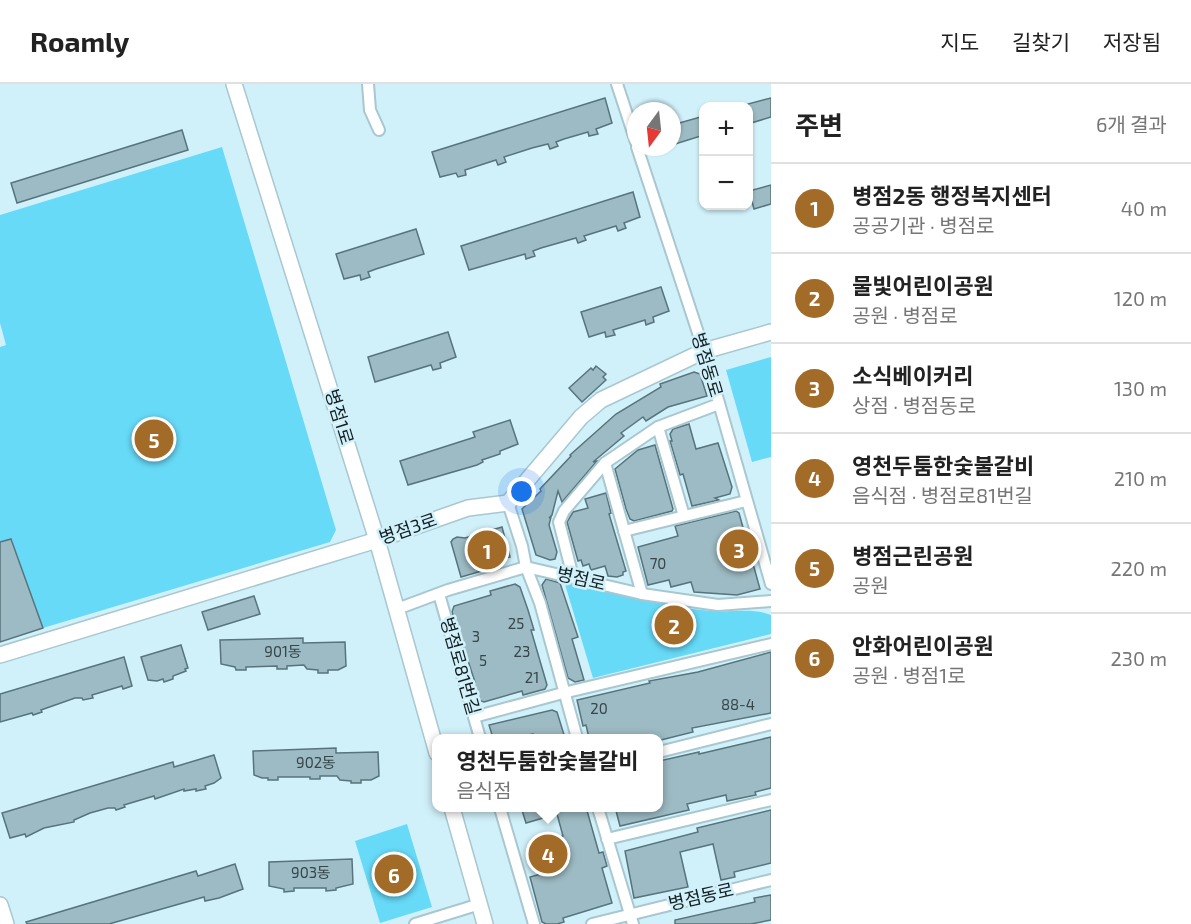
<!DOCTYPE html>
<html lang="ko">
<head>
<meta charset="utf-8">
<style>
  :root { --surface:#fff; --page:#f2f2f2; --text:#222; --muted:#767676; --line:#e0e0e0; --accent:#a36b28 }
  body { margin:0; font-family:"Exo 2","Noto Sans KR",sans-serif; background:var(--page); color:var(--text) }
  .controls { position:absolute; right:18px; top:18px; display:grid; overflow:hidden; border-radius:12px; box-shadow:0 2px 4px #0004 }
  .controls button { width:54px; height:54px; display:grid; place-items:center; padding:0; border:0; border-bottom:2px solid var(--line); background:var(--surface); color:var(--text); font:30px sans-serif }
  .compass { position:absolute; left:627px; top:18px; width:54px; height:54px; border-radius:50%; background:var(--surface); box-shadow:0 2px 4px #0004; rotate:195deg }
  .you { position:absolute; left:522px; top:408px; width:21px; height:21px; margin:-15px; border:4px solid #fff; border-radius:50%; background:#1a73e8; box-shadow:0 0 0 9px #1a73e833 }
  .badge { display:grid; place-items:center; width:39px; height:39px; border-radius:50%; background:var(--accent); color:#fff; font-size:20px; font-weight:700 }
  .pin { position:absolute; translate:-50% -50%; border:3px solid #fff; box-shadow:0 2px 6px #0006 }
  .popup { position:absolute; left:432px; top:650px; width:231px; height:78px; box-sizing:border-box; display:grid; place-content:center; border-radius:12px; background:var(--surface); filter:drop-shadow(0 2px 4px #0005); font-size:20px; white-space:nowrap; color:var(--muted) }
  .popup b { font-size:22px; color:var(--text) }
  .popup::after { content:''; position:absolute; left:50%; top:100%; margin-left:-12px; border:12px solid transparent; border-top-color:var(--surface) }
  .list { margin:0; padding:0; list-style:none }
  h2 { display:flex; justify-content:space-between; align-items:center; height:78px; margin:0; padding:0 24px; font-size:26px }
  h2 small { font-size:20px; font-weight:400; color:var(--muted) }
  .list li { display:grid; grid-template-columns:39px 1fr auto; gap:18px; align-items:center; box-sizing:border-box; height:90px; padding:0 24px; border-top:2px solid var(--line) }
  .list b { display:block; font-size:22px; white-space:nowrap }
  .list p { margin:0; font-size:20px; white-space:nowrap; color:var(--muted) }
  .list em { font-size:20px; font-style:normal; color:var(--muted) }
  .map { position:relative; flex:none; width:771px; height:840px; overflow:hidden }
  header { display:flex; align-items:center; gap:36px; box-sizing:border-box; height:84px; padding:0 30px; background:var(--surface); border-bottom:2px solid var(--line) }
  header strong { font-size:28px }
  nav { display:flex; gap:33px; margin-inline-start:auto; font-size:21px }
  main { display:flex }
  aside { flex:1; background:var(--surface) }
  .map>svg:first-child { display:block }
  .green { fill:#67daf8 }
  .building { fill:#9dbbc4; stroke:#57747c; stroke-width:1.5 }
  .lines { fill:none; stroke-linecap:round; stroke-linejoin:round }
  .street-casing { stroke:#a8c7d0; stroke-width:14 }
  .secondary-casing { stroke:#a8c7d0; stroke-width:18 }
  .street { stroke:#fff; stroke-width:10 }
  .secondary { stroke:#fff; stroke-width:15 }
  .labels { text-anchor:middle; stroke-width:5; stroke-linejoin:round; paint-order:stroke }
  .number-label { font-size:15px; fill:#36464b }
  .street-label { font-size:18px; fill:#141f23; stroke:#d1f1fa }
</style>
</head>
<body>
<header>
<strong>Roamly</strong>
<nav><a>지도</a><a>길찾기</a><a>저장됨</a></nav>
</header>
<main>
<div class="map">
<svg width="771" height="840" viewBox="0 0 771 840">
  <rect width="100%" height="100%" fill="#d1f1fa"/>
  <!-- green -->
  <g class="green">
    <path d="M222,63L336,446L330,458L43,544L12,456L0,458V263L6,261L0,239V131Z"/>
    <path d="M771,273V373L752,378L726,286Z"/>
    <path d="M571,494C617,507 663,523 711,527C731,529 752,523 771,531V550L593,594L564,497Z"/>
    <path d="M407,740L432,823L380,839L355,757Z"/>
  </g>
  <!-- building -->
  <g class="building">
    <path d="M605,14L612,39L596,45L598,50L589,52L588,48L564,55L556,58L558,62L550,65L548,60L532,64L504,73L506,78L498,81L496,76L465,86L466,91L458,93L456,89L440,93L432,68Z"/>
    <path d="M771,14V33L748,40V20Z"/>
    <path d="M704,32V51L672,61V41Z"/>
    <path d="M182,46L188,66L17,119L11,99Z"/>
    <path d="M771,101V120L754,125L749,107Z"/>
    <path d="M633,108L640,133L624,139L626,144L618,147L616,142L584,152L586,156L578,159L576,154L541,164L533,167L535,172L526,175L525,170L469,186L461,162Z"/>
    <path d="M416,145L424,170L376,185L368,188L370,193L361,196L360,191L344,195L336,170Z"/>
    <path d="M661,203L669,227L653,233L654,238L646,241L645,236L613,246L615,251L606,253L605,248L589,253L581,228Z"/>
    <path d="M448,248L456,273L440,279L441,284L433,286L431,281L375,298L368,273Z"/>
    <path d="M596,282L606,290L603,293L606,296L582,318L569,304L591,284L593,286Z"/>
    <path d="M694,288L700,290L707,312L668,323L646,337L643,333L621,349L624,352L593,378L597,377L562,418L558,407L552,431L549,434L551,433L549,441L557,468L555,475L550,476L536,471L522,425L541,407L540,405L571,372L570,371L616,330L661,303L660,300Z"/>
    <path d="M510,336L518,360L500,367V370L482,376L483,378L477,381L408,401L400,377L475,353L473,348Z"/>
    <path d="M689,340L696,365L718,359L732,403L730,410L715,414L719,416L692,422L683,390L680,391L670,357H672L670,350L673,345Z"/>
    <path d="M655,361L673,425L672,427L634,437L630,435L626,425L615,385L638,366Z"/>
    <path d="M606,409L611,429L609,430L626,487L623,488V491L617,493L608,492L605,482L591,486L589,480L583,482L581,476L578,477L567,438L573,428L588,424L585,415Z"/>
    <path d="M736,427L739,429L760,505L737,511L694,508L691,498L671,503L669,496L648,501L638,463L678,452L675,442Z"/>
    <path d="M502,443L510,473L497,477L499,482L461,493L451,458L453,455L457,453L465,454Z"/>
    <path d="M11,455L43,544L0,558V458Z"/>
    <path d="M546,495L560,499L578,553L572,555L584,596L575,598L568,594L542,501Z"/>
    <path d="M515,500L520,503L528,526L534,546H531L547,601L545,605L523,611L522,607L484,618L478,616L473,599L475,598L452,528L454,522L491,511L490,507Z"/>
    <path d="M254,512L260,530L208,546L202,528Z"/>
    <path d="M303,554V559L345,558L346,582L338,586H328V589H318V586L307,585L304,581L287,582V585H277V582L246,583V586H236L235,583L221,580L220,556Z"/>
    <path d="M181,561L188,584L185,585L186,587L173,592V595L164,598L163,595L157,597L148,596L141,573Z"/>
    <path d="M771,568V629L692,644L693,648L661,656L589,654L586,641L583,642L577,616L650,599L649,597L698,588Z"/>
    <path d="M124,573L132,602L123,605L122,602L92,611L93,614L83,616L82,614H75L41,626L42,628L33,631L32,629L0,638V610Z"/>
    <path d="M552,626L557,628L565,654H534L533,650L517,654H493L489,641Z"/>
    <path d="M771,653V704L755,708L756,711L727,717L726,711L687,720L689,726L620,742L615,723H659V677L699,668V670Z"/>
    <path d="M336,664V669L378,668L379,692L371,696H361V699H351V697L340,696L337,692H320V695H310V693H278V696H268V694H262L254,691L253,667Z"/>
    <path d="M214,671L221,694L214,699L205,702L206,705L196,707V705L184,707V705L155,715L154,712L124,721L125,723L116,726L115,724H108L90,729L74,736V738L44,744L26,753L25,750L10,754L2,729L173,678L174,683Z"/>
    <path d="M521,723H586L599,769L603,768L607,782L602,784L612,819L563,834L564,838L557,840H546L542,838L530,793L541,790L532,761L563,752L557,730L526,739Z"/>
    <path d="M771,726V779L734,788L735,793L721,796L713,760L680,768L688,803L634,814L625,767L698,748L697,744Z"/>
    <path d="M352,775L353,800L336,804V806L326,807V804H294V807L284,808V805L269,802V778Z"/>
    <path d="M235,780L243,805L219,814L205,817L204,813L109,840H27L26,838L196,787L198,792Z"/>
    <path d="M771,811V836L751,840H675V836L755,818L754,814Z"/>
  </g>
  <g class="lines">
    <defs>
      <g id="street">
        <path d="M368,0L370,26L379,46"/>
        <path d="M617,0L636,58"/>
        <path d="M637,63L704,267L771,500"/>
        <path d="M658,343L684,432"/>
        <path d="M605,379L642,510"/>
        <path d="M508,419L522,462L526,483L540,519L577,654"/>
        <path d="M624,447L746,417"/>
        <path d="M573,493L559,438L564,427L605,379L658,343L719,320"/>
        <path d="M439,510L480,654"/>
        <path d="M397,525L448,506L526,483L642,510L718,521L771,517"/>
        <path d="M474,633L563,609L771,560"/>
        <path d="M659,668L771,640"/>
        <path d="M500,724L534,840"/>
        <path d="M598,724L633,840"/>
        <path d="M607,755L771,716"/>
        <path d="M415,840L480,820"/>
        <path d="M592,840L771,796"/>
      </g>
      <g id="secondary">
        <path d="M234,0L377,456L437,669"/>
        <path d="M0,571L377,456L468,424L508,419L581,333L601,316L704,267L771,248"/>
        <path d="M452,724L485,840"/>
        <path d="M0,821L6,840"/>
      </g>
    </defs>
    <!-- street casing -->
    <use href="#street" class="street-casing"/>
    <!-- secondary casing -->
    <use href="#secondary" class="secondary-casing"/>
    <!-- street -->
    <use href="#street" class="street"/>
    <!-- secondary -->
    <use href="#secondary" class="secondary"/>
  </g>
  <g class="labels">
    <!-- number labels -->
    <g class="number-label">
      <text x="658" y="485">70</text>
      <text x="516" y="545">25</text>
      <text x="476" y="558">3</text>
      <text x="283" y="573">901동</text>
      <text x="522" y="573">23</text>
      <text x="483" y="582">5</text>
      <text x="532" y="599">21</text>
      <text x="738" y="626">88-4</text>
      <text x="599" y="630">20</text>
      <text x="316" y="684">902동</text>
      <text x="311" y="794">903동</text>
    </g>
    <!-- street labels -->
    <g class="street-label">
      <text transform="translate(707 281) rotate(73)" y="6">병점동로</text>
      <text transform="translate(339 333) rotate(73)" y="6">병점1로</text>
      <text transform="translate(408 445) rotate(-19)" y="6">병점3로</text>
      <text transform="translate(581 495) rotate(13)" y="6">병점로</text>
      <text transform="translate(460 582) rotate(74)" y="6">병점로81번길</text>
      <text transform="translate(701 813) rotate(-13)" y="6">병점동로</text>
    </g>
  </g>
</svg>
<div class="controls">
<button>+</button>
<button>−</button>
</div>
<svg class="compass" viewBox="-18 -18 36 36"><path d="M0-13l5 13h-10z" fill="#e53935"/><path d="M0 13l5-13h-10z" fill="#767676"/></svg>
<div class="you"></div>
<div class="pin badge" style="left:487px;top:466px">1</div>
<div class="pin badge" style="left:674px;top:541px">2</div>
<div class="pin badge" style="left:739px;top:465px">3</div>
<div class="pin badge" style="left:548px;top:770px">4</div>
<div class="popup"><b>영천두툼한숯불갈비</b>음식점</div>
<div class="pin badge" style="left:154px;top:355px">5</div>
<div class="pin badge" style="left:394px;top:790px">6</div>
</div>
<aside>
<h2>주변<small>6개 결과</small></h2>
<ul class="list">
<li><span class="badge">1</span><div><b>병점2동 행정복지센터</b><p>공공기관 · 병점로</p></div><em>40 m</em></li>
<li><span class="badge">2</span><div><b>물빛어린이공원</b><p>공원 · 병점로</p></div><em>120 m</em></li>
<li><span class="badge">3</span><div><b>소식베이커리</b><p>상점 · 병점동로</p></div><em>130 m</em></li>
<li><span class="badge">4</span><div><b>영천두툼한숯불갈비</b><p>음식점 · 병점로81번길</p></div><em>210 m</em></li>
<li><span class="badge">5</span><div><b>병점근린공원</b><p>공원</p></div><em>220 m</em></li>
<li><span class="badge">6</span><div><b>안화어린이공원</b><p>공원 · 병점1로</p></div><em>230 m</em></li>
</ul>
</aside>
</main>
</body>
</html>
